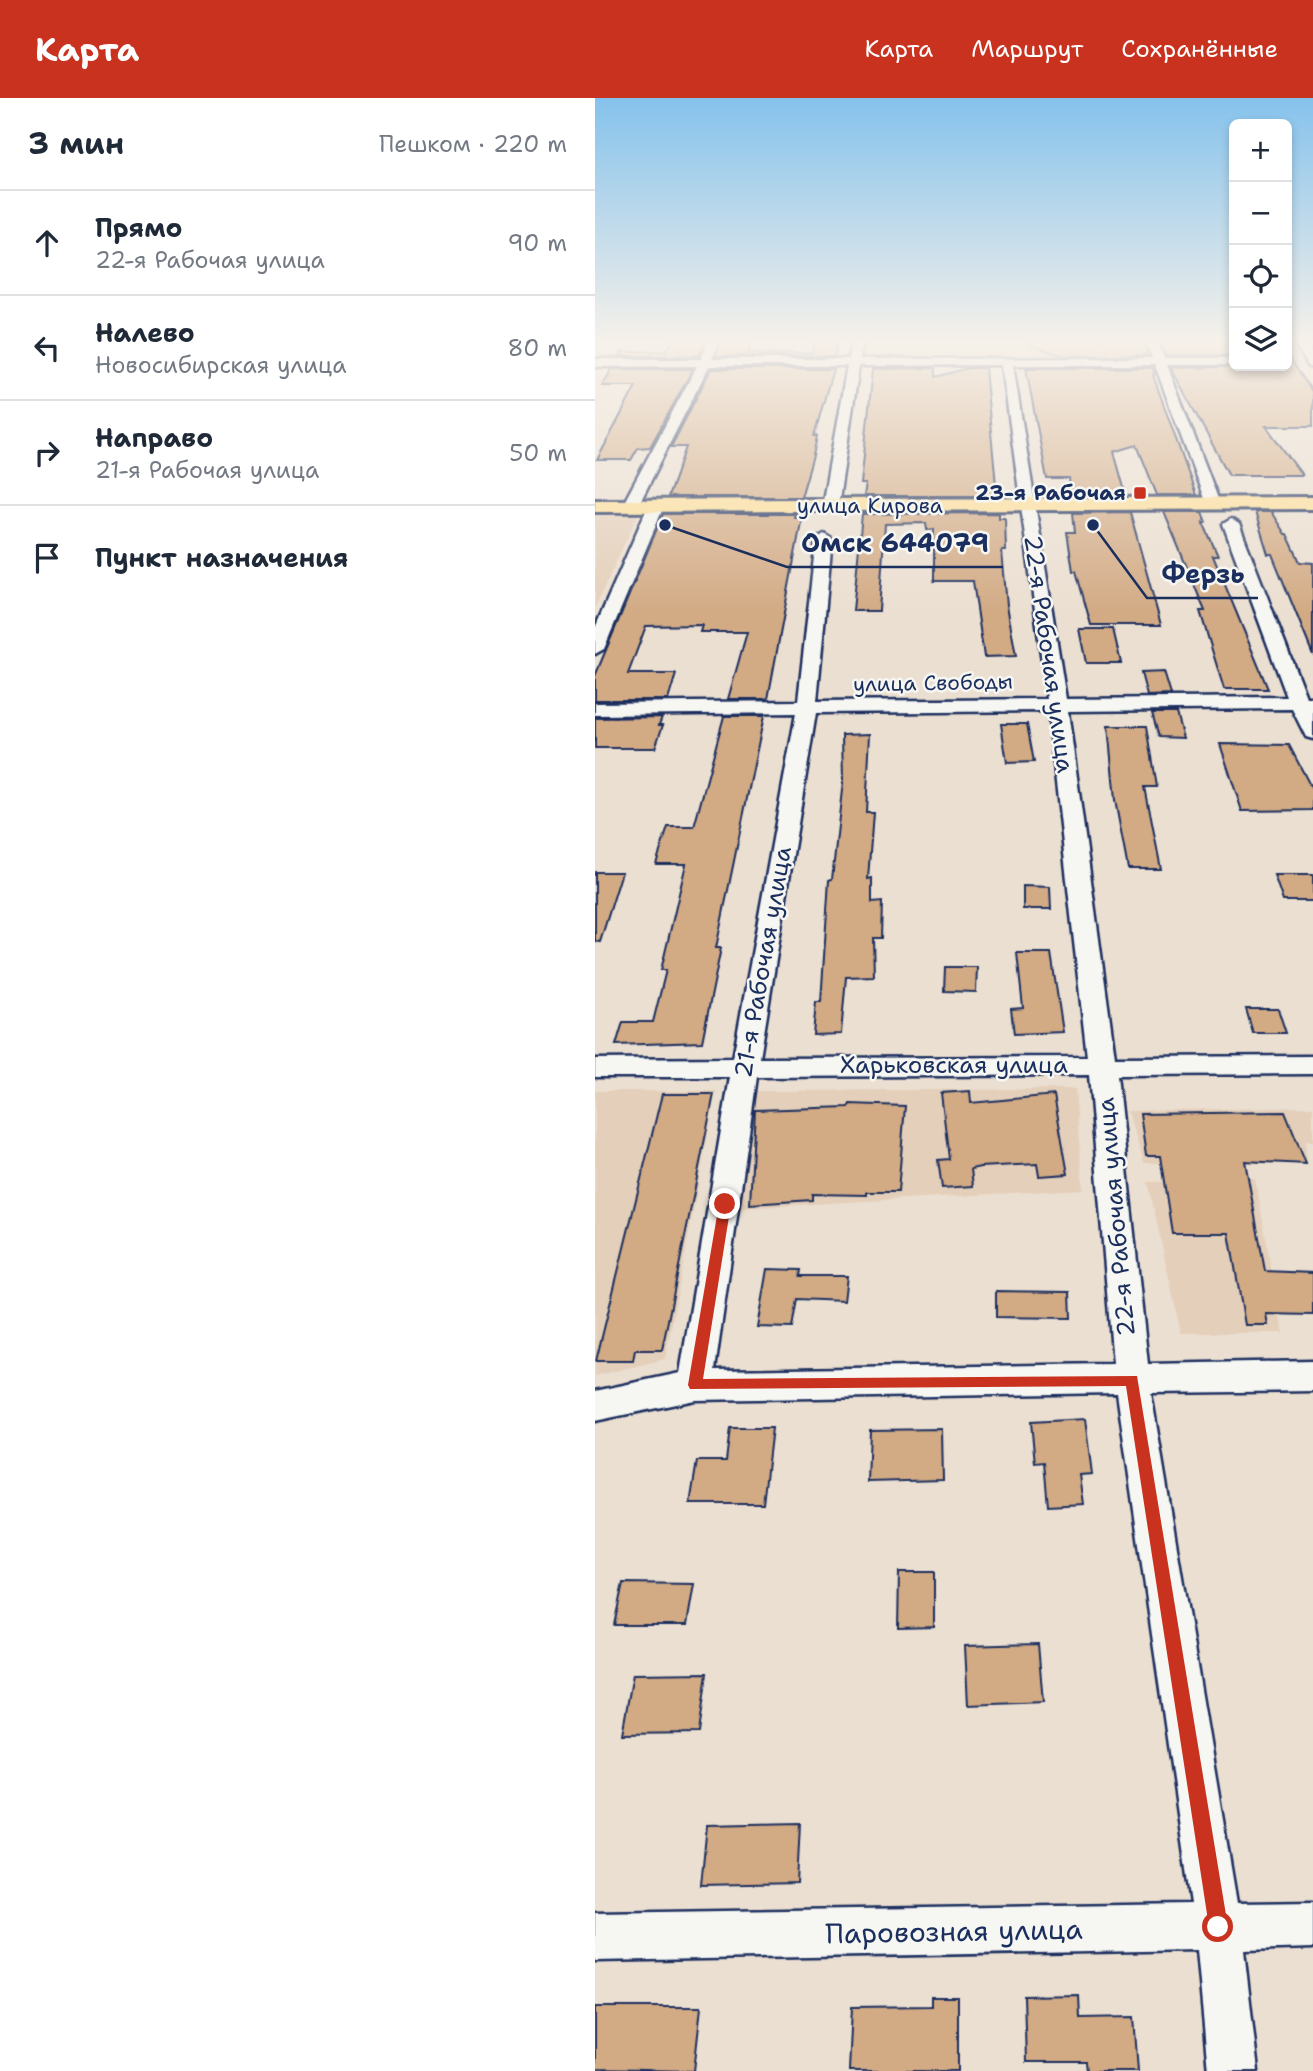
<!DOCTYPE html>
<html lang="ru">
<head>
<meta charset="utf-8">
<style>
  :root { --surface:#fff; --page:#f2f2f3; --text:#1f2937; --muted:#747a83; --line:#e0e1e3; --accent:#c8321e }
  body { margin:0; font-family:"Shantell Sans",sans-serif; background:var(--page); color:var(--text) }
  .controls { position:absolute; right:21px; top:21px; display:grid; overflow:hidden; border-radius:10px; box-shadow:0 4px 10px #0003 }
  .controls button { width:63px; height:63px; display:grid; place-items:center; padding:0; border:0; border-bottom:2px solid var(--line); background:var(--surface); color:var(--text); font:35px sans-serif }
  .stop { position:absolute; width:21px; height:21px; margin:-16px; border:5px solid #c8321e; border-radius:50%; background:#fff }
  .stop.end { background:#c8321e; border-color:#fff; box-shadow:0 2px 7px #0008 }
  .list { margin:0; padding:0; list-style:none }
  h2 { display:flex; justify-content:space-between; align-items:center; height:91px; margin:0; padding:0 28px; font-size:30px }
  h2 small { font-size:23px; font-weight:400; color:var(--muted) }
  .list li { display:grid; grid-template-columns:46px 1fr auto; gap:21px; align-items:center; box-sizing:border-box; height:105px; padding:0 28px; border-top:2px solid var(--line) }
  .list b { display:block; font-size:26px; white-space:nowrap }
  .list p { margin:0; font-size:23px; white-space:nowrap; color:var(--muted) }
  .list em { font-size:23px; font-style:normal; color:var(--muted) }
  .icon { flex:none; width:38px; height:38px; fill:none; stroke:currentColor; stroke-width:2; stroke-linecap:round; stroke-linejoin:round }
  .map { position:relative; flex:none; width:718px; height:1973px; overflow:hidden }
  header { display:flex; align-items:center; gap:42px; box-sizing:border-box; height:98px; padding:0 35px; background:var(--accent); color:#fff }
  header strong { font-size:33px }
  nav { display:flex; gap:38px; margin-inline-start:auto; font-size:24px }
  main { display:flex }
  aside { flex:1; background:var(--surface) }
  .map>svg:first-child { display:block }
  .built { fill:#e4cfba }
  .building { fill:#d2aa84; stroke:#1b2f5e; stroke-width:2 }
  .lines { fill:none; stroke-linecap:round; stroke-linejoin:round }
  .street-casing { stroke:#1b2f5e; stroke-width:5 }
  .primary-casing { stroke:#1b2f5e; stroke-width:6 }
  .street { fill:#f6f6f2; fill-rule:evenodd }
  .primary { fill:#fdde96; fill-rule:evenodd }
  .route { fill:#c8321e }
  .poi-dot { fill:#c8321e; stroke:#f6f6f2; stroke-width:2.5 }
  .labels { text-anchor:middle; stroke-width:5; stroke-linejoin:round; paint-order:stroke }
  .far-poi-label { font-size:21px; font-weight:bold; fill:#1b2f5e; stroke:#f6f6f2; text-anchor:end }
  .far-street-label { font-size:21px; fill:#1b2f5e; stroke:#f6f6f2 }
  .street-label { font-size:24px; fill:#1b2f5e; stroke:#f6f6f2 }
  .near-street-label { font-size:28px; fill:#1b2f5e; stroke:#f6f6f2 }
  .leader { fill:none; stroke:#1b2f5e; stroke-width:2.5 }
  .callout-dot { fill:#1b2f5e; stroke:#f6f6f2; stroke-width:2.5 }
  .callout-label { font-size:26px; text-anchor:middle; font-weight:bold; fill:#1b2f5e; stroke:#f6f6f2; stroke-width:5; stroke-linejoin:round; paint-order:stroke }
</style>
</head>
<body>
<header>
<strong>Карта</strong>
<nav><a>Карта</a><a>Маршрут</a><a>Сохранённые</a></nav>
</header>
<main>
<aside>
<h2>3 мин<small>Пешком · 220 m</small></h2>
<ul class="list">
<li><svg class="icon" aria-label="ahead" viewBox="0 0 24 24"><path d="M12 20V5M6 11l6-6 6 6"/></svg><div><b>Прямо</b><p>22-я Рабочая улица</p></div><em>90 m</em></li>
<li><svg class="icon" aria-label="left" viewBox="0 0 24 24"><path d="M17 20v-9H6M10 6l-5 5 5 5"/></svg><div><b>Налево</b><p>Новосибирская улица</p></div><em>80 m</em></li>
<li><svg class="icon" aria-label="right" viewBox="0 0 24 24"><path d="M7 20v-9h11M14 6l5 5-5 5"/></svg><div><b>Направо</b><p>21-я Рабочая улица</p></div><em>50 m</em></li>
<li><svg class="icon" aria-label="arrive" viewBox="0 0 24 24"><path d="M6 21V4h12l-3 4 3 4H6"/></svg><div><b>Пункт назначения</b></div></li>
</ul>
</aside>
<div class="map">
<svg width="718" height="1973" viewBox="0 0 718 1973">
  <rect width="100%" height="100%" fill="#ebdfd1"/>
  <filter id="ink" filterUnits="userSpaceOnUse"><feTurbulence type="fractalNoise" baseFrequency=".0143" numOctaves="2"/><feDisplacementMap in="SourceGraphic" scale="14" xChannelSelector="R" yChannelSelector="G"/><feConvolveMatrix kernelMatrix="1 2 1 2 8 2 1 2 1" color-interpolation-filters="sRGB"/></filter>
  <g filter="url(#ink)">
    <!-- built -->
    <g class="built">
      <path d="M268,241H540L547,263H294L264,259Z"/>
      <path d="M43,417L0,509V418Z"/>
      <path d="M480,991L488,1091L146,1110L158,993Z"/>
      <path d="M0,993H121L70,1261L0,1278Z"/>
      <path d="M718,1009V1043H711V1066L549,1065L532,1013Z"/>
      <path d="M660,1080L688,1235H586L553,1084Z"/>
    </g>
    <!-- building -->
    <g class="building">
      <path d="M81,241H111L104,258H25L27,254L70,253Z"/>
      <path d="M127,241H158L153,255H217L220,245L243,246L240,258H121Z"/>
      <path d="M434,241H549L553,257L470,258L433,247Z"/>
      <path d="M564,241H639V257H571Z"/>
      <path d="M692,256L718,295V328H671L707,377H634L576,270L692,268Z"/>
      <path d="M340,270V279L373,270H390L402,398H269L271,386H266L278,271Z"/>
      <path d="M431,270H558L560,276L558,277L601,397H562L542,347L519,354L531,397H476L474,381H452Z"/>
      <path d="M17,271H98L55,349L43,350L36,362H2L41,288H7Z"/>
      <path d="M116,271H238L219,338H222L218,358L206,399H73L91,349H76Z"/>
      <path d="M535,414L566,527H496L481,473H478L472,434H480L478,415Z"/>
      <path d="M569,414H607L611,424H608L623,458H618L673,591H629L605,513H610Z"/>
      <path d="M660,414H676L690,436H692L705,464L718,465V557L677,456H673Z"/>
      <path d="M404,415V420H410L411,453H407L412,507L421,558L389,559L378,483H339V431L332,432L331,425L290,426L284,513H258L267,416Z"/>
      <path d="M68,416H200L199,419H207L173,601H133L152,534H105L107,527L51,528L33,576H81L73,602H0V578Z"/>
      <path d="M484,531H518L526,565H491Z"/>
      <path d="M569,574L576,597L552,598L546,575Z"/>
      <path d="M557,615H581L588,640L564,639Z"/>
      <path d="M129,618H169L121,850H126L107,944L21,947L28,924H58L71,872H66L91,766H61L73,729H99Z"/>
      <path d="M67,619L64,627H68L60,650H0V620Z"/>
      <path d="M406,626H432L439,664L412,665Z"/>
      <path d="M513,628H552L562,689H550L566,771H533L520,702Z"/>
      <path d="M275,636L271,714H278L273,781L277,780V805L287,804L286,840H278L279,878L251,879L246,936L218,937L221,904H226L234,782L237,781L248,683L247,637Z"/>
      <path d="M625,646L694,647L718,693V712L647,713Z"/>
      <path d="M0,774H27L5,844L0,843Z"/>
      <path d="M679,777H718V803H688Z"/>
      <path d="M428,788L455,789L456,811H428Z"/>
      <path d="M422,855H456L468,934L419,936L416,911L428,910Z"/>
      <path d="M350,869H382L381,894L349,893Z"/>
      <path d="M651,911H683L691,935H658Z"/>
      <path d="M375,993L376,1005L459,997L473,1076L444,1078L442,1066L385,1069L376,1071L378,1088L347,1090L343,1062L354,1061L346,995Z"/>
      <path d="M67,996H119L67,1252H40L38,1263H1Z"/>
      <path d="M255,1006L310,1008L303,1094H272V1097L217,1096V1102L155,1106L160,1012L254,1009Z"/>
      <path d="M690,1014L711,1066L650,1063L670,1173L718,1175V1217L671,1216L673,1227H650L634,1135H577L565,1058H551L545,1016Z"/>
      <path d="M172,1171L206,1172L205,1178H252L249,1203L202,1201L197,1230L162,1229Z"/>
      <path d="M401,1193L475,1194L476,1220L401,1219Z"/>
      <path d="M490,1321L497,1376L484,1377L488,1406L453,1408L449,1364L440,1365L436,1324Z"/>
      <path d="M135,1330H177L168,1406H95L102,1363H131Z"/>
      <path d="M347,1331L348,1382L273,1384L275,1332Z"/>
      <path d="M304,1474H339V1529L303,1530Z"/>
      <path d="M28,1485L99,1486L92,1527H19Z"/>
      <path d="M443,1546L448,1604L373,1607L370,1548Z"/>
      <path d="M112,1575L104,1635L27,1636L38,1576Z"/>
      <path d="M205,1725L202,1785L106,1787L112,1727Z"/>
      <path d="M484,1897L485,1920L539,1919L543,1973H492L491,1964H431L429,1898Z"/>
      <path d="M336,1899H363V1973H254L257,1909L336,1908Z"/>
      <path d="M0,1909H106L99,1973L0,1971Z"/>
    </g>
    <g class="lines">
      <defs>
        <g id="street">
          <path d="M114,241H125L117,261H253L257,241H268L265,261L557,260L551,241H561L569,260H639V267H572L625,406L618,410L611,406L560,267H418L471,601L692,599L628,426L636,421L644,426L711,599H718V641L711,639L697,611L473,613L520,959L718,958V976L522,977L553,1266L718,1263V1293L556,1295L642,1805L718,1804V1850L649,1852L663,1973H613L602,1852L0,1863V1815L596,1806L522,1295L100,1302L0,1323V1293L85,1275L135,979H0V961L138,960L201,615L0,617V605L203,603L221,441L229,436L237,441L222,603L452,601L407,267L264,268L243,408L235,413L227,408L252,268H114L43,408L35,413L30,411L27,408L102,268L0,269V261H106ZM453,613L492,959L165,960L221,615ZM494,977L518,1266L120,1272L162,979Z"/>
          <path d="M697,241H707L718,257V270L714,269Z"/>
          <path d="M61,403L69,408L9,551L0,556V530L53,408Z"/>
        </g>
        <path id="primary" d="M718,399V411L0,414V402Z"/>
      </defs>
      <!-- street casing -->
      <use href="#street" class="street-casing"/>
      <!-- primary casing -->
      <use href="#primary" class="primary-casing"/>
      <!-- street -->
      <use href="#street" class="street"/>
      <!-- primary -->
      <use href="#primary" class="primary"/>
    </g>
  </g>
  <!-- sky -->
  <linearGradient id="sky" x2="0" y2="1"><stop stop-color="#85c2ec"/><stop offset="0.47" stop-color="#f6f1ea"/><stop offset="1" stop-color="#f6f1ea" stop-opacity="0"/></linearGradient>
  <rect width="718" height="517" fill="url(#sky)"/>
  <!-- route -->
  <path class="route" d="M130,1101L136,1106L108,1281L542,1278L633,1829L630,1835L623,1838L617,1835L614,1829L531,1288L95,1291L93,1287L124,1106Z"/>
  <!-- markers -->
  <rect class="poi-dot" x="538" y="388" width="14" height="14" rx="3.5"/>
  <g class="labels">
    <!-- far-poi labels -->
    <g class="far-poi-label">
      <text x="531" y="402">23-я Рабочая</text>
    </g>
    <!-- far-street labels -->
    <g class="far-street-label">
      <text x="275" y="415">улица Кирова</text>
      <text transform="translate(338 585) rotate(-1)" y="7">улица Свободы</text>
    </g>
    <!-- street labels -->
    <g class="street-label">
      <text transform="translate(454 556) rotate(82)" y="8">22-я Рабочая улица</text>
      <text transform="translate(168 864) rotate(-80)" y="8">21-я Рабочая улица</text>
      <text x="359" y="975">Харьковская улица</text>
      <text transform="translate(521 1119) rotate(-95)" y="8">22-я Рабочая улица</text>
    </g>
    <!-- near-street labels -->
    <g class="near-street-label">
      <text transform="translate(359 1833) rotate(-1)" y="10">Паровозная улица</text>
    </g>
  </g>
  <!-- callouts -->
  <path class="leader" d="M70 427L192 469H408M498 427L552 500H663"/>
  <g class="callout-dot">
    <circle cx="70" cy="427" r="7"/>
    <circle cx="498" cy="427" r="7"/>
  </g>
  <g class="callout-label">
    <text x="300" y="454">Омск 644079</text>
    <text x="608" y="485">Ферзь</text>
  </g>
</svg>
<div class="controls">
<button>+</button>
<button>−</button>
<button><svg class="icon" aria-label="locate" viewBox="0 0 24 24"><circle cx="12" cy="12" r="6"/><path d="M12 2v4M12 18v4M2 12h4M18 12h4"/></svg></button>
<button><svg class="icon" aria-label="layers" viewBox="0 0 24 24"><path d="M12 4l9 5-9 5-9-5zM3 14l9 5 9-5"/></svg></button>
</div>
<div class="stop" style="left:623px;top:1829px"></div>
<div class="stop end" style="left:130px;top:1106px"></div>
</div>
</main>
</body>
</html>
